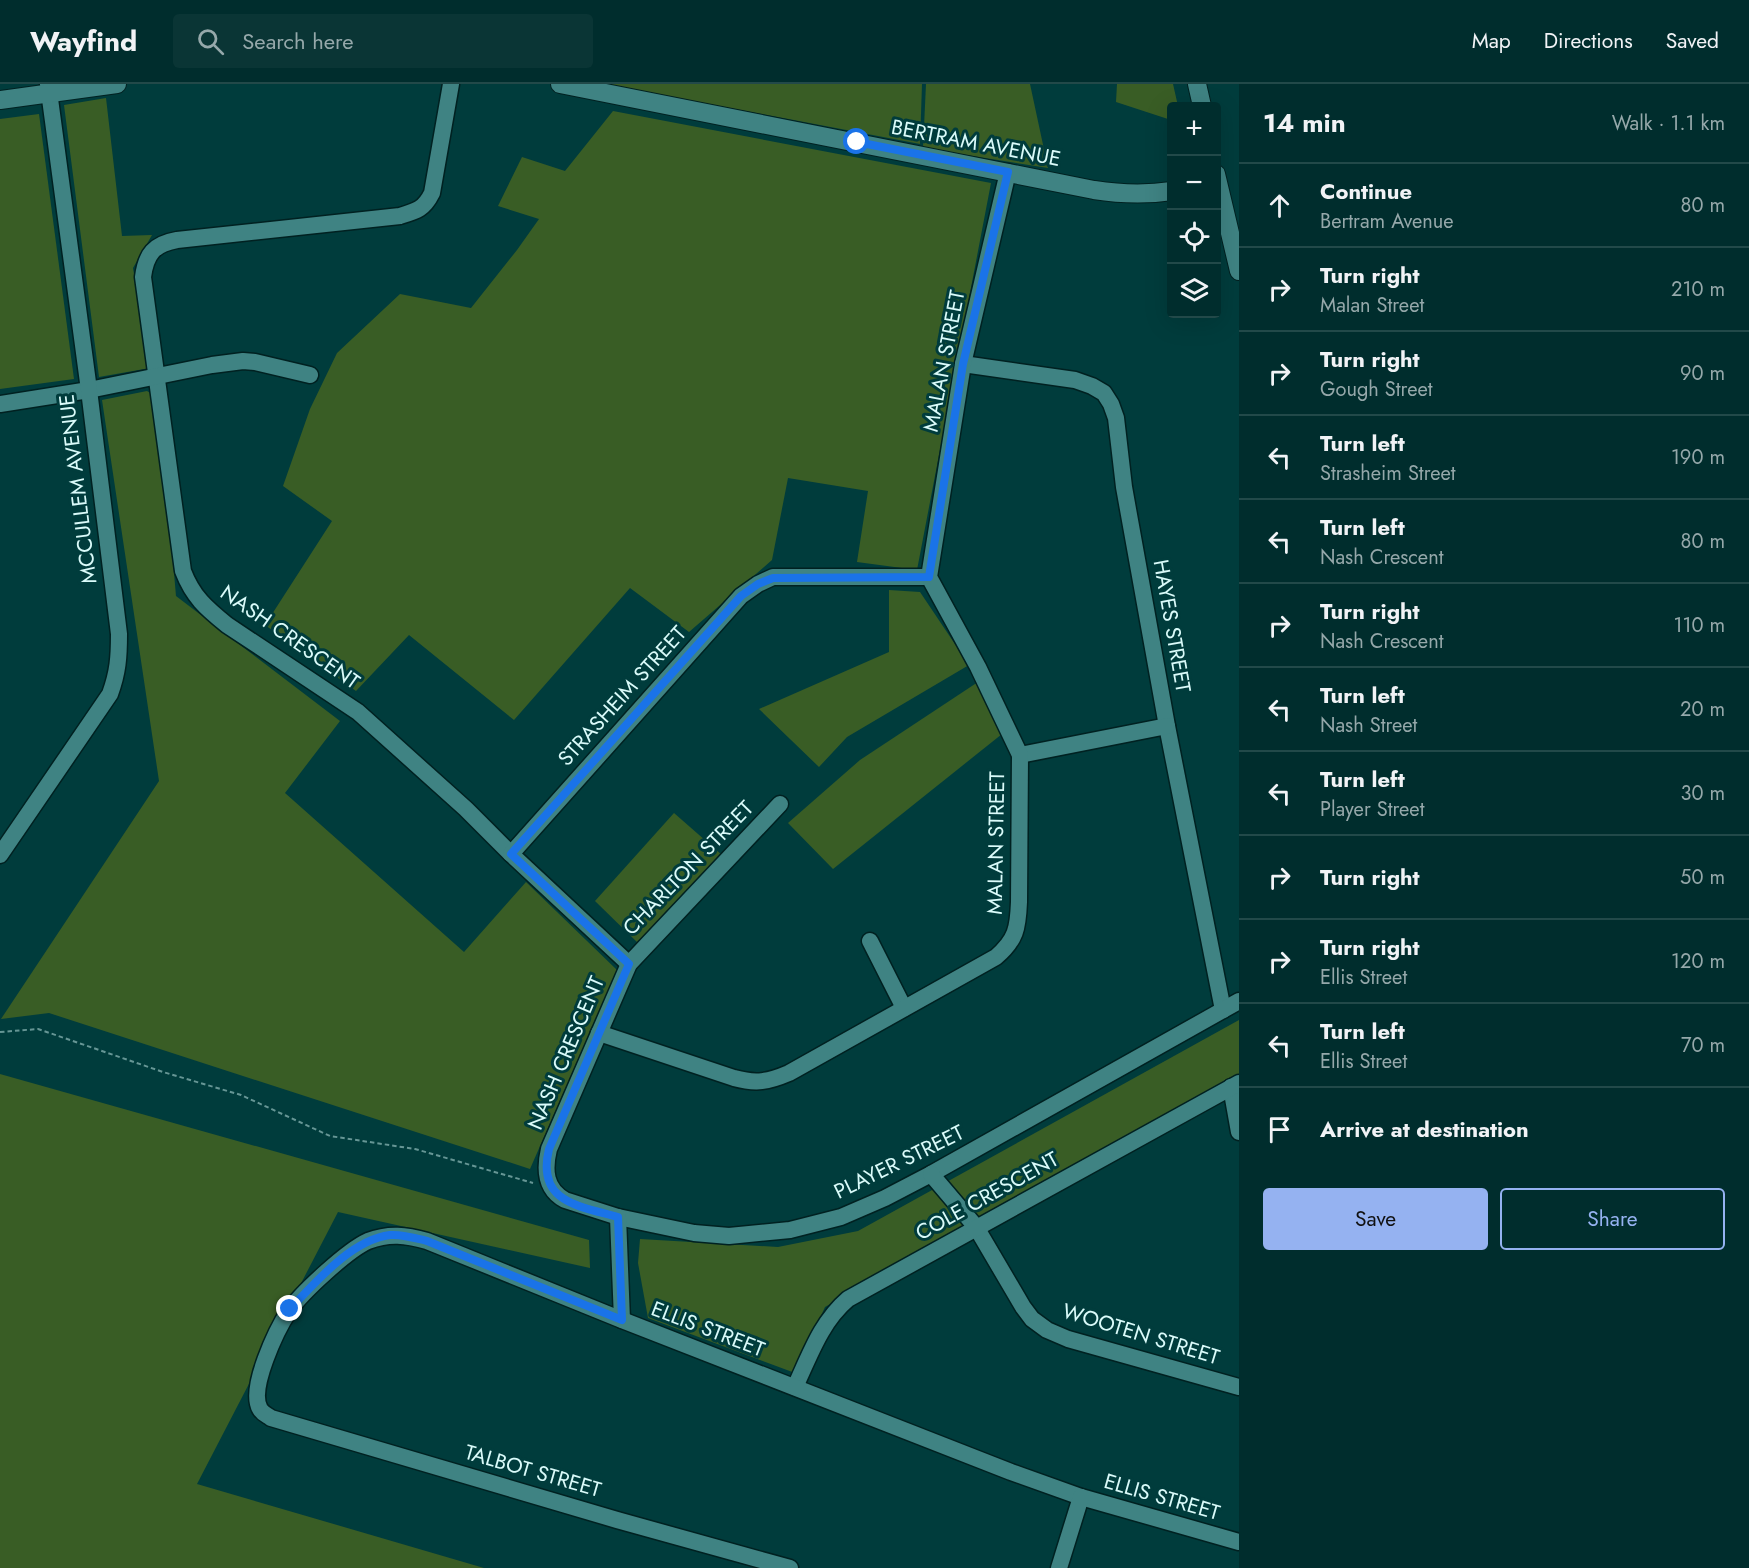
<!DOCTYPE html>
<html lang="en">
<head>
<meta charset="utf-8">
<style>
  :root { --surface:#002d2d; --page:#0a3535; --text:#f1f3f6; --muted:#95a8aa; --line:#224949; --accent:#95b2f1 }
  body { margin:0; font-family:Jost,sans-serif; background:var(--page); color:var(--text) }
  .controls { position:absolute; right:18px; top:18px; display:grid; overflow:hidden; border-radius:6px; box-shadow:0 6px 24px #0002 }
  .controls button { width:54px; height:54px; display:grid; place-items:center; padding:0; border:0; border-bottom:2px solid var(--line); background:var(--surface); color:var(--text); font:30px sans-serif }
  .stop { position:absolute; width:18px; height:18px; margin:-14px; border:4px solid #1a73e8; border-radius:50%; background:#fff }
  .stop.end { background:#1a73e8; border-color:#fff; box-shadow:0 2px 6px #0008 }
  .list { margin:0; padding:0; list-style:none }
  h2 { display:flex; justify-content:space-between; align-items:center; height:78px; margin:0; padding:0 24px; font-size:26px }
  h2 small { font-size:20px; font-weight:400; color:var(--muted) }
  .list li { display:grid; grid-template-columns:39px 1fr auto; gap:18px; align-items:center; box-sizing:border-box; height:84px; padding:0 24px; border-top:2px solid var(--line) }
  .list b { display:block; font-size:22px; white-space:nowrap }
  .list p { margin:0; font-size:20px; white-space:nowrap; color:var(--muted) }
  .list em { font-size:20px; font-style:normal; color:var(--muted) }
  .actions { display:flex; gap:12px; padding:18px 24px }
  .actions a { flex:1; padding:14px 0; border:2px solid var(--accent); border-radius:6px; text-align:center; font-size:21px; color:var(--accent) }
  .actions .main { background:var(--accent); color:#111 }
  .icon { flex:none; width:33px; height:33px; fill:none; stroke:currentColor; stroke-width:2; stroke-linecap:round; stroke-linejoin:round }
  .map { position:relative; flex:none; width:1239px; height:1484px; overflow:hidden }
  header { display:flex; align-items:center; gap:36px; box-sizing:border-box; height:84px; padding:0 30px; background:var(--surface); border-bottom:2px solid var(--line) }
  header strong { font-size:28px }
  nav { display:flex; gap:33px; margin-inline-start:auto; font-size:21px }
  .search { width:420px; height:54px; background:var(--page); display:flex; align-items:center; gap:15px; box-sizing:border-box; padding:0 21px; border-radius:6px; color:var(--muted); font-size:22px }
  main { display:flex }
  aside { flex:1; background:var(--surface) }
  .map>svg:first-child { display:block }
  .green { fill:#395d25 }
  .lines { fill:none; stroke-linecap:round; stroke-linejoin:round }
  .street-casing { stroke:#002121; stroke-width:19 }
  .secondary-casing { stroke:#002121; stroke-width:20 }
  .path { stroke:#669695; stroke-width:2; stroke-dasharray:4.5 3; stroke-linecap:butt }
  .street { stroke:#3f8383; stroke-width:16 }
  .secondary { stroke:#3f8383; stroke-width:18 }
  .route { stroke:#1a73e8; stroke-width:8 }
  .labels { text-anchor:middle; stroke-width:6; stroke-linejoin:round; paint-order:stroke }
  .street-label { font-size:21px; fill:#dafbfa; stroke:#003c3c }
</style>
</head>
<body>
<header>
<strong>Wayfind</strong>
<div class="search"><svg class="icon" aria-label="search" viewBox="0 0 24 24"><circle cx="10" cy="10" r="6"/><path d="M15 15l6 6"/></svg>Search here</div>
<nav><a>Map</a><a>Directions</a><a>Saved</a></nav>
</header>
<main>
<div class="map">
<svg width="1239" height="1484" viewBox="0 0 1239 1484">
  <rect width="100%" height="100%" fill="#003c3c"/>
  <!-- green -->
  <g class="green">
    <path d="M603,0H922L920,60Z"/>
    <path d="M926,0H1030L1048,84L923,64Z"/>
    <path d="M1117,0H1173L1178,22H1172L1171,36L1116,18Z"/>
    <path d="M106,14L122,152L152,151L133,184L150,284L99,293L64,21Z"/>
    <path d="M613,27L991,99L917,486L857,478L868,407L788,394L772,476L689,548L630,504L514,636L409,551L356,607L265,541L332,437L283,402L310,325L337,269L400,210L471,224L517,166L539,135L498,122L522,73L565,87Z"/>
    <path d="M39,30L74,295L0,305V35Z"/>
    <path d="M147,307L159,314L176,512L340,637L285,709L464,868L526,798L617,886L530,1085L49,929L1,935L159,697L102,316Z"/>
    <path d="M889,506L920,508L969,581L847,653L819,683L759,625L889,568Z"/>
    <path d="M978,598L1002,650L833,785L788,739L860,676Z"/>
    <path d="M674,729L722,771L641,862L595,817Z"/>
    <path d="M1239,936V992L825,1223L795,1289L648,1234L638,1179L640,1155L778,1163L858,1147Z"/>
    <path d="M0,990L589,1156L590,1184L338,1128L197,1400L484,1484H0Z"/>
  </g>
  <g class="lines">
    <defs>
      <g id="street">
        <path d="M451,0L432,109C424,125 417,127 400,132L177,156C154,160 146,170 143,193L183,487C193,513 206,524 227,541L358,628L466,725L511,770L629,880"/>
        <path d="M963,280L1075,296L1092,302L1104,309L1111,320L1116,334L1124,403L1167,642L1223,926"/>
        <path d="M0,320L89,306L212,281L243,277L255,278L310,291"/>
        <path d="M1020,671L1167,642"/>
        <path d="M780,720L629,880L549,1065C544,1086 545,1105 565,1116L618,1133L694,1149L729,1152L790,1146L841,1133L885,1114L931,1090L1239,917"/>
        <path d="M511,770L741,512L758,500L773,493H929"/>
        <path d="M0,771L110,610C118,588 119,573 119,550L89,306L48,0"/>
        <path d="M870,857L904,924"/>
        <path d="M599,949L734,994C756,1000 768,998 789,989L996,873C1016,856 1018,844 1019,818L1020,671L978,583L929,493L963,280L1008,88"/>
        <path d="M1231,1003L1239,1048"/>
        <path d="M931,1090L976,1143L1023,1223L1032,1235L1047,1246L1068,1255L1239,1303"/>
        <path d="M618,1133L622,1236"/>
        <path d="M795,1303C810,1271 821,1238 848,1215L1239,999"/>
        <path d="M790,1484L617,1436L271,1334C267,1331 263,1330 260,1325C248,1305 277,1245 289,1227C302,1208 348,1166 368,1157C389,1149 406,1151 427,1157L622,1236L1011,1388L1081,1413L1239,1458"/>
        <path d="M1059,1484L1081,1413"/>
      </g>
      <g id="secondary">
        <path d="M560,0L1094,106C1120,110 1145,111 1172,107"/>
        <path d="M1197,0L1202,22"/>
        <path d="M0,16L117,0"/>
        <path d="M1216,90L1239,187"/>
      </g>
    </defs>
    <!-- street casing -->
    <use href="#street" class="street-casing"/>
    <!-- secondary casing -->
    <use href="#secondary" class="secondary-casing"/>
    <!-- path -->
    <path class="path" d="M0,948L38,945L163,988L241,1011L330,1052L415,1065L533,1099"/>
    <!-- street -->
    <use href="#street" class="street"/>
    <!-- secondary -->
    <use href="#secondary" class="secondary"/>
  </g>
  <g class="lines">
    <!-- route -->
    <path class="route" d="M290,1225C316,1198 351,1156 390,1151C402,1150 415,1154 427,1157L622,1236L618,1133C578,1122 536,1118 549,1065L629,880L511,770L741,512L758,500L773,494L929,493L963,280L1008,88L857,58"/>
  </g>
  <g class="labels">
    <!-- street labels -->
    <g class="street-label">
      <text transform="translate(976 59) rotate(11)" y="7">BERTRAM AVENUE</text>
      <text transform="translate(944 277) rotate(-79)" y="7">MALAN STREET</text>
      <text transform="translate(78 405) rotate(-97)" y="7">MCCULLEM AVENUE</text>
      <text transform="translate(1172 542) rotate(80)" y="7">HAYES STREET</text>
      <text transform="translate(290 553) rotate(35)" y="7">NASH CRESCENT</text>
      <text transform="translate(622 612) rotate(-48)" y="7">STRASHEIM STREET</text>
      <text transform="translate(996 759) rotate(-89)" y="7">MALAN STREET</text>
      <text transform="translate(688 784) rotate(-46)" y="7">CHARLTON STREET</text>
      <text transform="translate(566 969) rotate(-67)" y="7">NASH CRESCENT</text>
      <text transform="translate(899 1078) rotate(-26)" y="7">PLAYER STREET</text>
      <text transform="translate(987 1112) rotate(-29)" y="7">COLE CRESCENT</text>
      <text transform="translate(708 1245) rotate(21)" y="7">ELLIS STREET</text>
      <text transform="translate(1141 1250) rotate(17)" y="7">WOOTEN STREET</text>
      <text transform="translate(533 1387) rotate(16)" y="7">TALBOT STREET</text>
      <text transform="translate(1162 1413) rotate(16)" y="7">ELLIS STREET</text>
    </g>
  </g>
</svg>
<div class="controls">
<button>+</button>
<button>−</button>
<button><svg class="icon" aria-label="locate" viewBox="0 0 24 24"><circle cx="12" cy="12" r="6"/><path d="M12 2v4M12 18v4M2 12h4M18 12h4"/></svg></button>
<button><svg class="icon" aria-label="layers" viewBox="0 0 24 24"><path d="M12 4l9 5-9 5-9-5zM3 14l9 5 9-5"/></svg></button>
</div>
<div class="stop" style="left:857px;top:58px"></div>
<div class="stop end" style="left:290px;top:1225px"></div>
</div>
<aside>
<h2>14 min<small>Walk · 1.1 km</small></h2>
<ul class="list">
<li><svg class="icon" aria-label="ahead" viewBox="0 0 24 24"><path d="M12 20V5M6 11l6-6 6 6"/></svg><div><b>Continue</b><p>Bertram Avenue</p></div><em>80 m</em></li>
<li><svg class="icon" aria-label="right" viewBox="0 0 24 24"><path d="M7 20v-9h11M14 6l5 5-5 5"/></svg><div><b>Turn right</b><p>Malan Street</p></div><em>210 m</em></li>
<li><svg class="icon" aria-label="right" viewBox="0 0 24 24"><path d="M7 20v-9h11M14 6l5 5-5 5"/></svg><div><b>Turn right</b><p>Gough Street</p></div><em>90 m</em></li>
<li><svg class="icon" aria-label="left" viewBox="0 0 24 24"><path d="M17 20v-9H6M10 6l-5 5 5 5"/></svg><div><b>Turn left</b><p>Strasheim Street</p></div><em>190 m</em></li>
<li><svg class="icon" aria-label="left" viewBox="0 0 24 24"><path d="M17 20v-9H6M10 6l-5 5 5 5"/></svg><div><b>Turn left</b><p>Nash Crescent</p></div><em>80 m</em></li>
<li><svg class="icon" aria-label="right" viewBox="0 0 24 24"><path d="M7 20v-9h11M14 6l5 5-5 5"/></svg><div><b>Turn right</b><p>Nash Crescent</p></div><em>110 m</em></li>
<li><svg class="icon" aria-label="left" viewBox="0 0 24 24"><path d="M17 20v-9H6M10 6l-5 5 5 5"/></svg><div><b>Turn left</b><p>Nash Street</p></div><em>20 m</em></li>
<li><svg class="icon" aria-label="left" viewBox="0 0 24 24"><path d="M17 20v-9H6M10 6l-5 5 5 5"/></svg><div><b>Turn left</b><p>Player Street</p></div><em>30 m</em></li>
<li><svg class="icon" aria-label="right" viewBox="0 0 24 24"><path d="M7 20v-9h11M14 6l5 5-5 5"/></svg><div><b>Turn right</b></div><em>50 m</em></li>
<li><svg class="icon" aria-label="right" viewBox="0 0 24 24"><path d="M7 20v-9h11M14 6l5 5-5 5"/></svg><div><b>Turn right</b><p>Ellis Street</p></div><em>120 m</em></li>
<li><svg class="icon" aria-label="left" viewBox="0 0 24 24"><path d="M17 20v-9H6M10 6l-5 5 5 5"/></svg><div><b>Turn left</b><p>Ellis Street</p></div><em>70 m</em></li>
<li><svg class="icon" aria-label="arrive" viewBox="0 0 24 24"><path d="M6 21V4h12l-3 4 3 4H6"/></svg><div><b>Arrive at destination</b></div></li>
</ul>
<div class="actions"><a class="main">Save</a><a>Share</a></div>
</aside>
</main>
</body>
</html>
